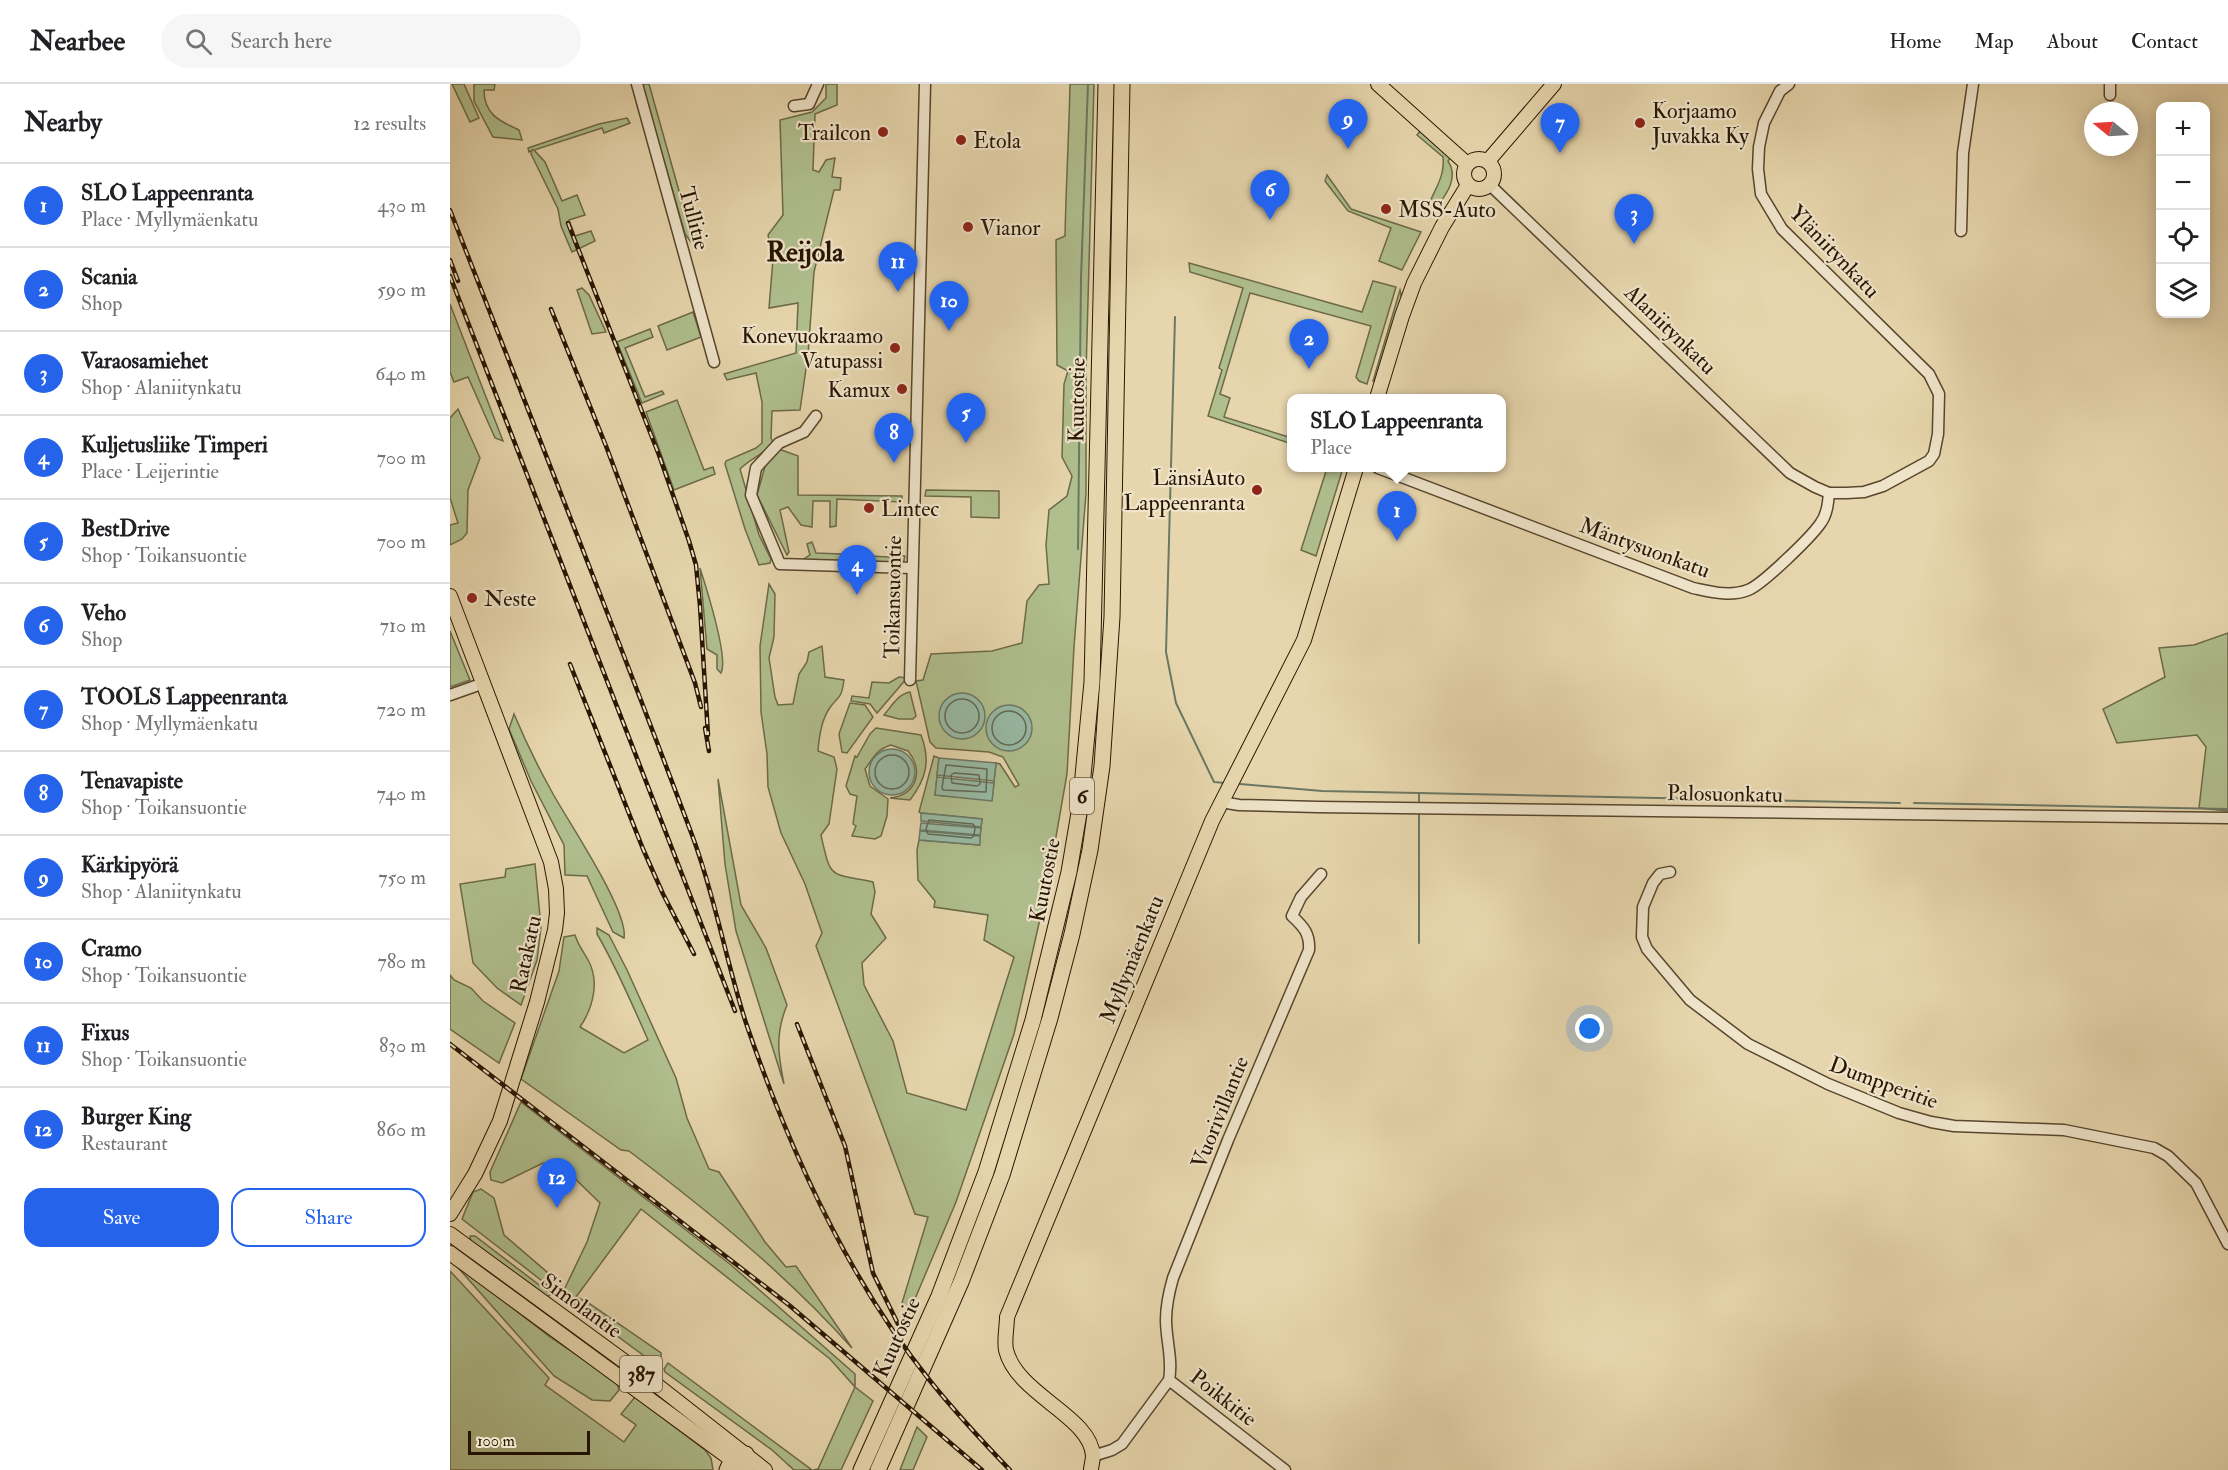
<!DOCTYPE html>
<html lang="en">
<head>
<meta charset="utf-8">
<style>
  :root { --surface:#fff; --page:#f6f6f6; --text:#202124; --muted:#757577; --line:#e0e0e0; --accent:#2563eb }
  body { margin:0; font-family:"IM FELL Double Pica",serif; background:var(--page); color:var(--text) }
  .controls { position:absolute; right:18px; top:18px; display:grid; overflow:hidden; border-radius:12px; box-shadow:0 3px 15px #0003 }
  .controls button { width:54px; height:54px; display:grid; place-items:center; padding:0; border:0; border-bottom:2px solid var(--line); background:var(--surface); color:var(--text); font:30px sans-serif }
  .compass { position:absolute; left:1634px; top:18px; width:54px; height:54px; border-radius:50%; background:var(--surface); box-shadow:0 3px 15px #0003; rotate:288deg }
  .scale { position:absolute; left:18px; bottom:15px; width:122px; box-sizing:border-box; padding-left:6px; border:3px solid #291602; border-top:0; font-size:16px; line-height:21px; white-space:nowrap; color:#291602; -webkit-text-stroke:4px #efe4ca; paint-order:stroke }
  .you { position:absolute; left:1140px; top:945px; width:21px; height:21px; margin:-15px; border:4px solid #fff; border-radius:50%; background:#1a73e8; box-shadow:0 0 0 9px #1a73e833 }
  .badge { display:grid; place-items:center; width:39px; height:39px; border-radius:50%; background:var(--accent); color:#fff; font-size:20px; font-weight:700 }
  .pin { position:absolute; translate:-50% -50px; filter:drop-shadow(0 2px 3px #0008) }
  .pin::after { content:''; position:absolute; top:32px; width:21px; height:18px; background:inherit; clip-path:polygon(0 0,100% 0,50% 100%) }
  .popup { position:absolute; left:837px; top:310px; width:219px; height:78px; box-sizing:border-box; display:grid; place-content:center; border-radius:12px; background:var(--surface); filter:drop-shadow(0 2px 4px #0005); font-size:20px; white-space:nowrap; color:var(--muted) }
  .popup b { font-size:22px; color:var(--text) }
  .popup::after { content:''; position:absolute; left:50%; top:100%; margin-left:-12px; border:12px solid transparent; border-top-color:var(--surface) }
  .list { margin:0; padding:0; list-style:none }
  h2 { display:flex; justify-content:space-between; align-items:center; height:78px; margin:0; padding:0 24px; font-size:26px }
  h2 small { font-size:20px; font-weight:400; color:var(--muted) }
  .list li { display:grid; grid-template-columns:39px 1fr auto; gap:18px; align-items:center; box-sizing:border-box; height:84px; padding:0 24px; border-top:2px solid var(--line) }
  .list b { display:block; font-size:22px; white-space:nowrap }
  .list p { margin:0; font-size:20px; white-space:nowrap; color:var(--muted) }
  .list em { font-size:20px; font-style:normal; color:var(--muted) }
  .actions { display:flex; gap:12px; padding:18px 24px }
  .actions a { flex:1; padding:14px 0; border:2px solid var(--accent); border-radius:18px; text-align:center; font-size:21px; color:var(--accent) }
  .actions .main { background:var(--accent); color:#fff }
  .icon { flex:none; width:33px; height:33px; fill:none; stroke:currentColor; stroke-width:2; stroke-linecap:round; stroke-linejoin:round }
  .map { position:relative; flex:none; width:1778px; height:1386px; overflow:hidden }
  header { display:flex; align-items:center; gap:36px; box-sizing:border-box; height:84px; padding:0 30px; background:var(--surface); border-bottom:2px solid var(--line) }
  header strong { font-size:28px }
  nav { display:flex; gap:33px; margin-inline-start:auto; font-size:21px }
  .search { width:420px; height:54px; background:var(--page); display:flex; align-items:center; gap:15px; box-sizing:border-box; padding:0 21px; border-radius:33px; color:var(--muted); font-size:22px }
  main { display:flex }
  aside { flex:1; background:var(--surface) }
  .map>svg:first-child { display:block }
  .green { fill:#b0bf8e; stroke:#6c6a48; stroke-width:1.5 }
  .water { fill:#98baa5; stroke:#6c7864; stroke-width:1.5 }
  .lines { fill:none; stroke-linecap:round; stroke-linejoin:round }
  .shore { stroke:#606854; stroke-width:1.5 }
  .stream { stroke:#6c7864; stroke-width:2 }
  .minor-casing { stroke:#58462d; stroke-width:13 }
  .major-casing { stroke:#291602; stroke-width:16 }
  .highway-casing { stroke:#291602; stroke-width:17 }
  .minor { stroke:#efe4ca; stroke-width:10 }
  .major { stroke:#e7d6ad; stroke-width:14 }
  .highway { stroke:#e7d6ad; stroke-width:15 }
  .rail-casing { stroke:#291602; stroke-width:4.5 }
  .rail { stroke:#efe4ca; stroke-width:2; stroke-dasharray:7; stroke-linecap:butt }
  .poi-dot { fill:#8f2418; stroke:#efe4ca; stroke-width:2 }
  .labels { text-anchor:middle; stroke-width:4.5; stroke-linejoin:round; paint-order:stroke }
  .shield { fill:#efe4ca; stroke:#64543e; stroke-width:1.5 }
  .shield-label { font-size:21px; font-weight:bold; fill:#291602 }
  .poi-label { font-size:22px; fill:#291602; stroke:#efe4ca; text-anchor:start }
  .street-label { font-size:22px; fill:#291602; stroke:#efe4ca }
  .district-label { font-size:28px; font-weight:bold; fill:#291602; stroke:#efe4ca }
</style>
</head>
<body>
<header>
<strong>Nearbee</strong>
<div class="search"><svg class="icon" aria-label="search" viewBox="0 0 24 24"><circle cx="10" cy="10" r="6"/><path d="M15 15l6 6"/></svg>Search here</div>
<nav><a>Home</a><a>Map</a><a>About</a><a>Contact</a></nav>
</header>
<main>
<aside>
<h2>Nearby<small>12 results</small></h2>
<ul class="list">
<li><span class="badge">1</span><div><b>SLO Lappeenranta</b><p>Place · Myllymäenkatu</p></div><em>430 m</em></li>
<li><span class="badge">2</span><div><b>Scania</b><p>Shop</p></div><em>590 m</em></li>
<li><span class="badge">3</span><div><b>Varaosamiehet</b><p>Shop · Alaniitynkatu</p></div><em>640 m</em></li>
<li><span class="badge">4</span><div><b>Kuljetusliike Timperi</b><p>Place · Leijerintie</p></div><em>700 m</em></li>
<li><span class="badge">5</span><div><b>BestDrive</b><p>Shop · Toikansuontie</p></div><em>700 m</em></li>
<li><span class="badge">6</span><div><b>Veho</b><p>Shop</p></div><em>710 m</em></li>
<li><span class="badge">7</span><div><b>TOOLS Lappeenranta</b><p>Shop · Myllymäenkatu</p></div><em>720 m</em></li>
<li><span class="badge">8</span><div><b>Tenavapiste</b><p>Shop · Toikansuontie</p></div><em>740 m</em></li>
<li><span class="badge">9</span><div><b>Kärkipyörä</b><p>Shop · Alaniitynkatu</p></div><em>750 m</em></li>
<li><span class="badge">10</span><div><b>Cramo</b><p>Shop · Toikansuontie</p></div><em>780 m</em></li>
<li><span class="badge">11</span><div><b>Fixus</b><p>Shop · Toikansuontie</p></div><em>830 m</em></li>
<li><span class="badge">12</span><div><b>Burger King</b><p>Restaurant</p></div><em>860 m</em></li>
</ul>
<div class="actions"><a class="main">Save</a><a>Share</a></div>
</aside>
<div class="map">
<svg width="1778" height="1386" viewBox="0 0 1778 1386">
  <rect width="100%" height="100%" fill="#e7d6ad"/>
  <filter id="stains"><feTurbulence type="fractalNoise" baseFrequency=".00333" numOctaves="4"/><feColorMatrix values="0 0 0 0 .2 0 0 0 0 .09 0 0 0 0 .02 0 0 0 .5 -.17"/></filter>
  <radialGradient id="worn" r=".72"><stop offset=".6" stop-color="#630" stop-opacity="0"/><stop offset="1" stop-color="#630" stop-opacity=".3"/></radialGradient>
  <!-- green -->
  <g class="green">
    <path d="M2,0H14L29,34L20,38Z"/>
    <path d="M24,0H45L44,6H34C34,30 49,37 69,46L72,56L43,53L24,17Z"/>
    <path d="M192,0H199L240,146L249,144L250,155L241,158L235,150Z"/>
    <path d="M376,0H387V21L365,30L363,86L369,88L376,76L385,74L382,93L391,94L390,106H384L364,188L358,271L350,326L322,327L321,354L323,358C314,371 301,374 290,385L309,451L321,475L320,479L309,481L295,445L275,380L276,377L306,364L312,359V318L306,289L277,296L274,290L346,269L348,219L319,224L323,175L318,151L333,131L330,36L362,28L376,14Z"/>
    <path d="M620,0H644L636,289V409L624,563L617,690L597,804L564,950L506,1118L459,1229L452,1219L478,1133L465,1130L366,862L372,849L355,800L331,749L318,703L317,670L311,628L310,562L319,500L325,510L324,553L319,574L325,613L328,621L343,620L349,590L357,578L359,568L372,562L375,593L394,596C391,617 389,610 379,625C371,637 369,653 368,667L384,673L387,685L379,740L371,751C381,796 379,789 423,798L425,808L421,830L436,854L412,879L414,901L443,957L457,1009L516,1026L564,873L534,856L538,831L484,823L485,817L468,796L467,766L469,756L529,761L532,735L471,729L469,728L484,672L489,674L485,711L542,716L546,679L550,680L565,703L569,701L553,673L539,668L486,664L480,658L466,597L473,596L481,570L542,567L572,559L577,517L589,501L599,500L596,461L599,426L617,412L622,392L612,373L614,300L618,287L607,281L606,156L615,152C616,101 619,51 620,0Z"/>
    <path d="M177,34L180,39L154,49L152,44L84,66L95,78L112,117L127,111L135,131L119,136L125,152L141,147L145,157L122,168L111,142L108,125L81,70L82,66L79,68L78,64L149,40Z"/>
    <path d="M971,46L1001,73L998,77C1011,96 992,115 981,132H978C975,115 996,99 993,73L967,51Z"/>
    <path d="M877,91L901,125L971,148L952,186L929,177L941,144L898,127L875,97Z"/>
    <path d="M739,179L912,228L923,197L946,203L917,300L909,297L906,293L921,242L800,209L770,310L780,314L774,333L842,354V360L758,332L772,286L769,284L793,204L740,188Z"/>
    <path d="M132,204L139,211L156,248L142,250L127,206Z"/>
    <path d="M950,206L952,215L926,296L923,297Z"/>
    <path d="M0,220L53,357L45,354L18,293L4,298L0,288Z"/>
    <path d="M243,228L251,253L217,266L208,242Z"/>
    <path d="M200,245L203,253L175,264L195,313L212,307L214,310L192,319L167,258Z"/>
    <path d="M227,316L254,386L263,383L265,390L224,406L196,328Z"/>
    <path d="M8,325L30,374L18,406L17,449L12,455L0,461V441L8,439L0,414V334Z"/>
    <path d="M329,365L348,372V411L452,412V418L387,415L386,442L380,443V417H363L362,443L351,441L338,423L330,426L339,468L337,471L307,411L316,379Z"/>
    <path d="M877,384H893L866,472L851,466Z"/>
    <path d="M476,406L549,407V434L521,433V413L475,412Z"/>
    <path d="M362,458L366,469L391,470V478L352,476L360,471L357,460Z"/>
    <path d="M446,470L455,472L454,477L445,479L402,477L400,471L439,473Z"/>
    <path d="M250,484C256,503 279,574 271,589L267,585V571L257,565Z"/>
    <path d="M0,547L20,596L0,603Z"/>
    <path d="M1778,549V727L1749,724L1756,663L1747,651L1667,659L1653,625L1715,593L1709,564L1744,561Z"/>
    <path d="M449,593L457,594L427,629L420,620L401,617L402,612L419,614L422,598L439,599Z"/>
    <path d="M460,608L466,632L463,635H449L434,631C441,623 448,610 460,608Z"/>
    <path d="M400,619L415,621L423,633L397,669L392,668L389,650Z"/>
    <path d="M64,630C75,656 88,683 102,708C117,736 179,827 174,854L163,848L137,792L115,791L114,761L81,697L59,645Z"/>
    <path d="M426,644L471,651C481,677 476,695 460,716L440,714C467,711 474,686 458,667L441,661C425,666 424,674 415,685L420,702L438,715L437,732L431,752L425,755L402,752L406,742L403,740L407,712L400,710L396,702L405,672L407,673L420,650Z"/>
    <path d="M268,695L291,821L316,864L337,921C325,950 328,970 334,1000L286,847L275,780Z"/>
    <path d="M85,780L91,843L87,876L71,921L47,904L23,879L10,800L55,793L56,785Z"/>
    <path d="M147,844L159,851L177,886L226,994L237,1034L259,1085L269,1088L315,1158L336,1183L346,1182L402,1264C336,1190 258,1127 179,1067L171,1066L71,995L109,887L114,853L125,851C128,861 133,867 138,876C150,897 143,924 130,943L174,969L198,956C182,920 167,884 147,850Z"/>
    <path d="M0,891L4,896L21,904L33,917L65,939L49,979L0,945Z"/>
    <path d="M71,1018L281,1181L405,1290V1303L423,1317L391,1386H363L368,1385L405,1303L380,1275L191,1125L126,1213L137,1218L211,1269V1274L204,1279L114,1213L113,1208L137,1158L150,1119L115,1085L93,1079L52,1099L41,1096L40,1088Z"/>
    <path d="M31,1105L44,1114L54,1151L97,1188L100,1203L12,1135L23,1108Z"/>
    <path d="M20,1152H25L101,1210L96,1214L21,1159Z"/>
    <path d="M3,1178L100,1253L167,1298L169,1306L160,1317L142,1316L104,1292Z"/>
    <path d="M0,1187L99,1294L95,1301L174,1358L186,1341L171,1330L185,1313L255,1366L261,1374L263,1386H0Z"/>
    <path d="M74,1217L87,1221L184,1292L181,1296Z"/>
    <path d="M218,1279L362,1386H344L322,1366L215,1288L214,1285Z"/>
    <path d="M467,1343L477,1353L463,1386H450Z"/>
  </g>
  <!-- water -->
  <g class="water">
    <circle cx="512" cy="632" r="23"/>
    <circle cx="559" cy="644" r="23"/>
    <circle cx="442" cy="688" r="23"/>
    <path d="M489,674L546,679L544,697L487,691Z"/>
    <path d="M487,693L544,699L542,717L485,711Z"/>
    <path d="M471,729L532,735L531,743L471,737Z"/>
    <path d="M471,739L531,744L530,751L470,746Z"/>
    <path d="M470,747L530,752V761L469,756Z"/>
  </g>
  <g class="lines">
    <!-- shore -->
    <g class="shore">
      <circle cx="512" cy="632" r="17"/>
      <circle cx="559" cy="644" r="17"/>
      <circle cx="442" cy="688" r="17"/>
      <path d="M496,681L537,685L536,708L493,706L492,703Z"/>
      <path d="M504,689L529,691L530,700L527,702L502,699L501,691Z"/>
      <path d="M479,736L523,740L525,743L524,752L521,754L478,750L476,745Z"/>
    </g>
    <!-- stream -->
    <g class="stream">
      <path d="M725,233L716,568L726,619L764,698L775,699"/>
      <path d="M628,465L631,194L638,0"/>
      <path d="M790,700L872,707L1450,719"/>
      <path d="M969,709V721"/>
      <path d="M1464,719L1778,725"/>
      <path d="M969,727V859"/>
    </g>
    <defs>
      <g id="minor">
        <path d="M187,0L264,278"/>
        <path d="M1660,0V11"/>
        <path d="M344,22L359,20L368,0"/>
        <path d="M1040,101L1340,389L1365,403L1379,409H1397L1414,408L1433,402L1479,377L1484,370L1488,350L1489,310L1479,290L1332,145L1311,110L1308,85L1309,63L1314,39L1330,7L1339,0"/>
        <path d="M1511,147L1513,69L1523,0"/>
        <path d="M366,332L354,348L329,359L306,384L301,411L330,480L462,484"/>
        <path d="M928,384L1243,504C1262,508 1280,513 1298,506C1312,501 1361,453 1370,440C1377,431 1378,420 1379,409"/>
        <path d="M460,596L475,0"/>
        <path d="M0,611L34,599"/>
        <path d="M771,718L789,721L867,723L1778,734"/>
        <path d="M1220,788L1210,790L1203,799L1193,823L1192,853L1197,865L1240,916L1298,960L1378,1000L1449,1029L1481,1038L1504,1042L1614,1046L1704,1064L1718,1072L1746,1099L1778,1160"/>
        <path d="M719,1296L835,1386"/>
        <path d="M643,1372L662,1366L672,1360L719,1296C723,1276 716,1256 716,1236C716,1221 719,1208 723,1194L778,1056L859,866C860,850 854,843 842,832L851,813L871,790"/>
      </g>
      <g id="major">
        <path d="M928,0L1017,80"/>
        <circle cx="1029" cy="90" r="15"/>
        <path d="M1038,77L1104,0"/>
        <path d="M927,314L952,232L964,199L992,143L1018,101"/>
        <path d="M0,512L101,778L106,805L107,829L105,846L87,918L50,1037L25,1090L0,1130"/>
        <path d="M0,1150L208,1302L315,1386"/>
        <path d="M0,1169L289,1381"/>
        <path d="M641,1386C641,1382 643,1376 643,1372C641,1332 567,1311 556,1266C554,1256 557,1243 557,1233L762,737L854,556L906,384"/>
      </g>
      <g id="highway">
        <path d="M277,1386L282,1375L296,1370V1386"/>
        <path d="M411,1386L489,1212L536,1088L583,936L619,788L630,723L642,598L656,0"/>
        <path d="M428,1386L511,1198L552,1091L600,934L622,850L640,766L652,682L662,533L672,0"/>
      </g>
    </defs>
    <!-- minor casing -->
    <use href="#minor" class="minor-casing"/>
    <!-- major casing -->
    <use href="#major" class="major-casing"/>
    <!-- highway casing -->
    <use href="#highway" class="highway-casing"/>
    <!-- minor -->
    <use href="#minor" class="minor"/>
    <!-- major -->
    <use href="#major" class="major"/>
    <!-- highway -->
    <use href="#highway" class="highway"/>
    <defs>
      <g id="rail">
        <path d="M0,126C81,334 164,542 242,751C265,812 276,877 296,939C339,1065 397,1194 481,1298C506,1329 533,1358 560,1386"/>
        <path d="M118,139L209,371L239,457L246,481L250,522L258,651"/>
        <path d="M0,176L8,197"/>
        <path d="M0,192L285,927"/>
        <path d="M101,225L156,362L245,599L251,623"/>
        <path d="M120,580L193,765L213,810L244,870"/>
        <path d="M255,644L259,667"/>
        <path d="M347,940L395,1062L423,1189L448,1240"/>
        <path d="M0,960L339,1221L532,1386"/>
      </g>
    </defs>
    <!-- rail casing -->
    <use href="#rail" class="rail-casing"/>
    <!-- rail -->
    <use href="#rail" class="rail"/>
  </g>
  <!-- markers -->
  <g class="poi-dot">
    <circle cx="1190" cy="39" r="6"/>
    <circle cx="433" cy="48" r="6"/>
    <circle cx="511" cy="56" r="6"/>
    <circle cx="936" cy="125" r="6"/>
    <circle cx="518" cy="143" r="6"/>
    <circle cx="445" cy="264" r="6"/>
    <circle cx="452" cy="305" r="6"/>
    <circle cx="807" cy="406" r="6"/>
    <circle cx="419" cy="424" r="6"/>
    <circle cx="22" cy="514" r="6"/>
  </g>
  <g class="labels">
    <!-- shield labels -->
    <g class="shield">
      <rect x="620" y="694" width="24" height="36" rx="4.5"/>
      <rect x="170" y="1272" width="42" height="36" rx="4.5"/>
    </g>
    <g class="shield-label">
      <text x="632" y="719">6</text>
      <text x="191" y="1297">387</text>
    </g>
    <!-- poi labels -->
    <g class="poi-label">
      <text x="1202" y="34">Korjaamo<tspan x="1202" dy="25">Juvakka Ky</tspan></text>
      <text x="421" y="56" text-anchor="end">Trailcon</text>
      <text x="523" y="64">Etola</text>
      <text x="948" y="133">MSS-Auto</text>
      <text x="530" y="151">Vianor</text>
      <text x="433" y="259" text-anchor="end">Konevuokraamo<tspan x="433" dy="25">Vatupassi</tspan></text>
      <text x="440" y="313" text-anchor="end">Kamux</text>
      <text x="795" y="401" text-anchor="end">LänsiAuto<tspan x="795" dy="25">Lappeenranta</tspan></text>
      <text x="431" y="432">Lintec</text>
      <text x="34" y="522">Neste</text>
    </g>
    <!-- street labels -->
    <g class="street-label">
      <text transform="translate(245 134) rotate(75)" y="8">Tullitie</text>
      <text transform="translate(1385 167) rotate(46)" y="8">Yläniitynkatu</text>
      <text transform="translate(1221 245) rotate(44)" y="8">Alaniitynkatu</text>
      <text transform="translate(626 316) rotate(-89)" y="8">Kuutostie</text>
      <text transform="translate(1195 463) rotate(20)" y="8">Mäntysuonkatu</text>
      <text transform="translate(442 513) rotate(-89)" y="8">Toikansuontie</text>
      <text transform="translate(1275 709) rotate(1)" y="8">Palosuonkatu</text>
      <text transform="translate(594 796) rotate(-79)" y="8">Kuutostie</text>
      <text transform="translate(75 870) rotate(-78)" y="8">Ratakatu</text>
      <text transform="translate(681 875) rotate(-68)" y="8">Myllymäenkatu</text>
      <text transform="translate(1434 998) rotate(20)" y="8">Dumpperitie</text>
      <text transform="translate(769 1028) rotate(-68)" y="8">Vuorivillantie</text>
      <text transform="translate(132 1221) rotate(36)" y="8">Simolantie</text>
      <text transform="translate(446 1253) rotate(-66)" y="8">Kuutostie</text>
      <text transform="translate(774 1313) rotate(38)" y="8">Poikkitie</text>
    </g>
    <!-- district labels -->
    <g class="district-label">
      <text x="355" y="177">Reijola</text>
    </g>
  </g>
  <rect width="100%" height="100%" filter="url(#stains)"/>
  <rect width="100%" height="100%" fill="url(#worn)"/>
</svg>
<div class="controls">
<button>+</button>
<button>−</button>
<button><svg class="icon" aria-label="locate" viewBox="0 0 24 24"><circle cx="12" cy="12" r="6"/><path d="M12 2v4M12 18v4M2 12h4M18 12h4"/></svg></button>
<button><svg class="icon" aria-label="layers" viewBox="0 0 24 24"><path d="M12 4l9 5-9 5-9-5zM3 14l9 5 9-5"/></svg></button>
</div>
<svg class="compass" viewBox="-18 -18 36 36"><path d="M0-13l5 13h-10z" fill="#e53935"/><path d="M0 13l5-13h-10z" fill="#757577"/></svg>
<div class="scale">100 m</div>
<div class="you"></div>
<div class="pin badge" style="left:947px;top:457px">1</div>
<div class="popup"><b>SLO Lappeenranta</b>Place</div>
<div class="pin badge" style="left:859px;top:285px">2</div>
<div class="pin badge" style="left:1184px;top:160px">3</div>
<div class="pin badge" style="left:407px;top:511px">4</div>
<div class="pin badge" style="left:516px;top:359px">5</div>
<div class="pin badge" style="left:820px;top:136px">6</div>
<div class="pin badge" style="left:1110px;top:69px">7</div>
<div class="pin badge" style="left:444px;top:379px">8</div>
<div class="pin badge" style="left:898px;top:65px">9</div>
<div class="pin badge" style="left:499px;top:247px">10</div>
<div class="pin badge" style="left:448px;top:208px">11</div>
<div class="pin badge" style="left:107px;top:1124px">12</div>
</div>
</main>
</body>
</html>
